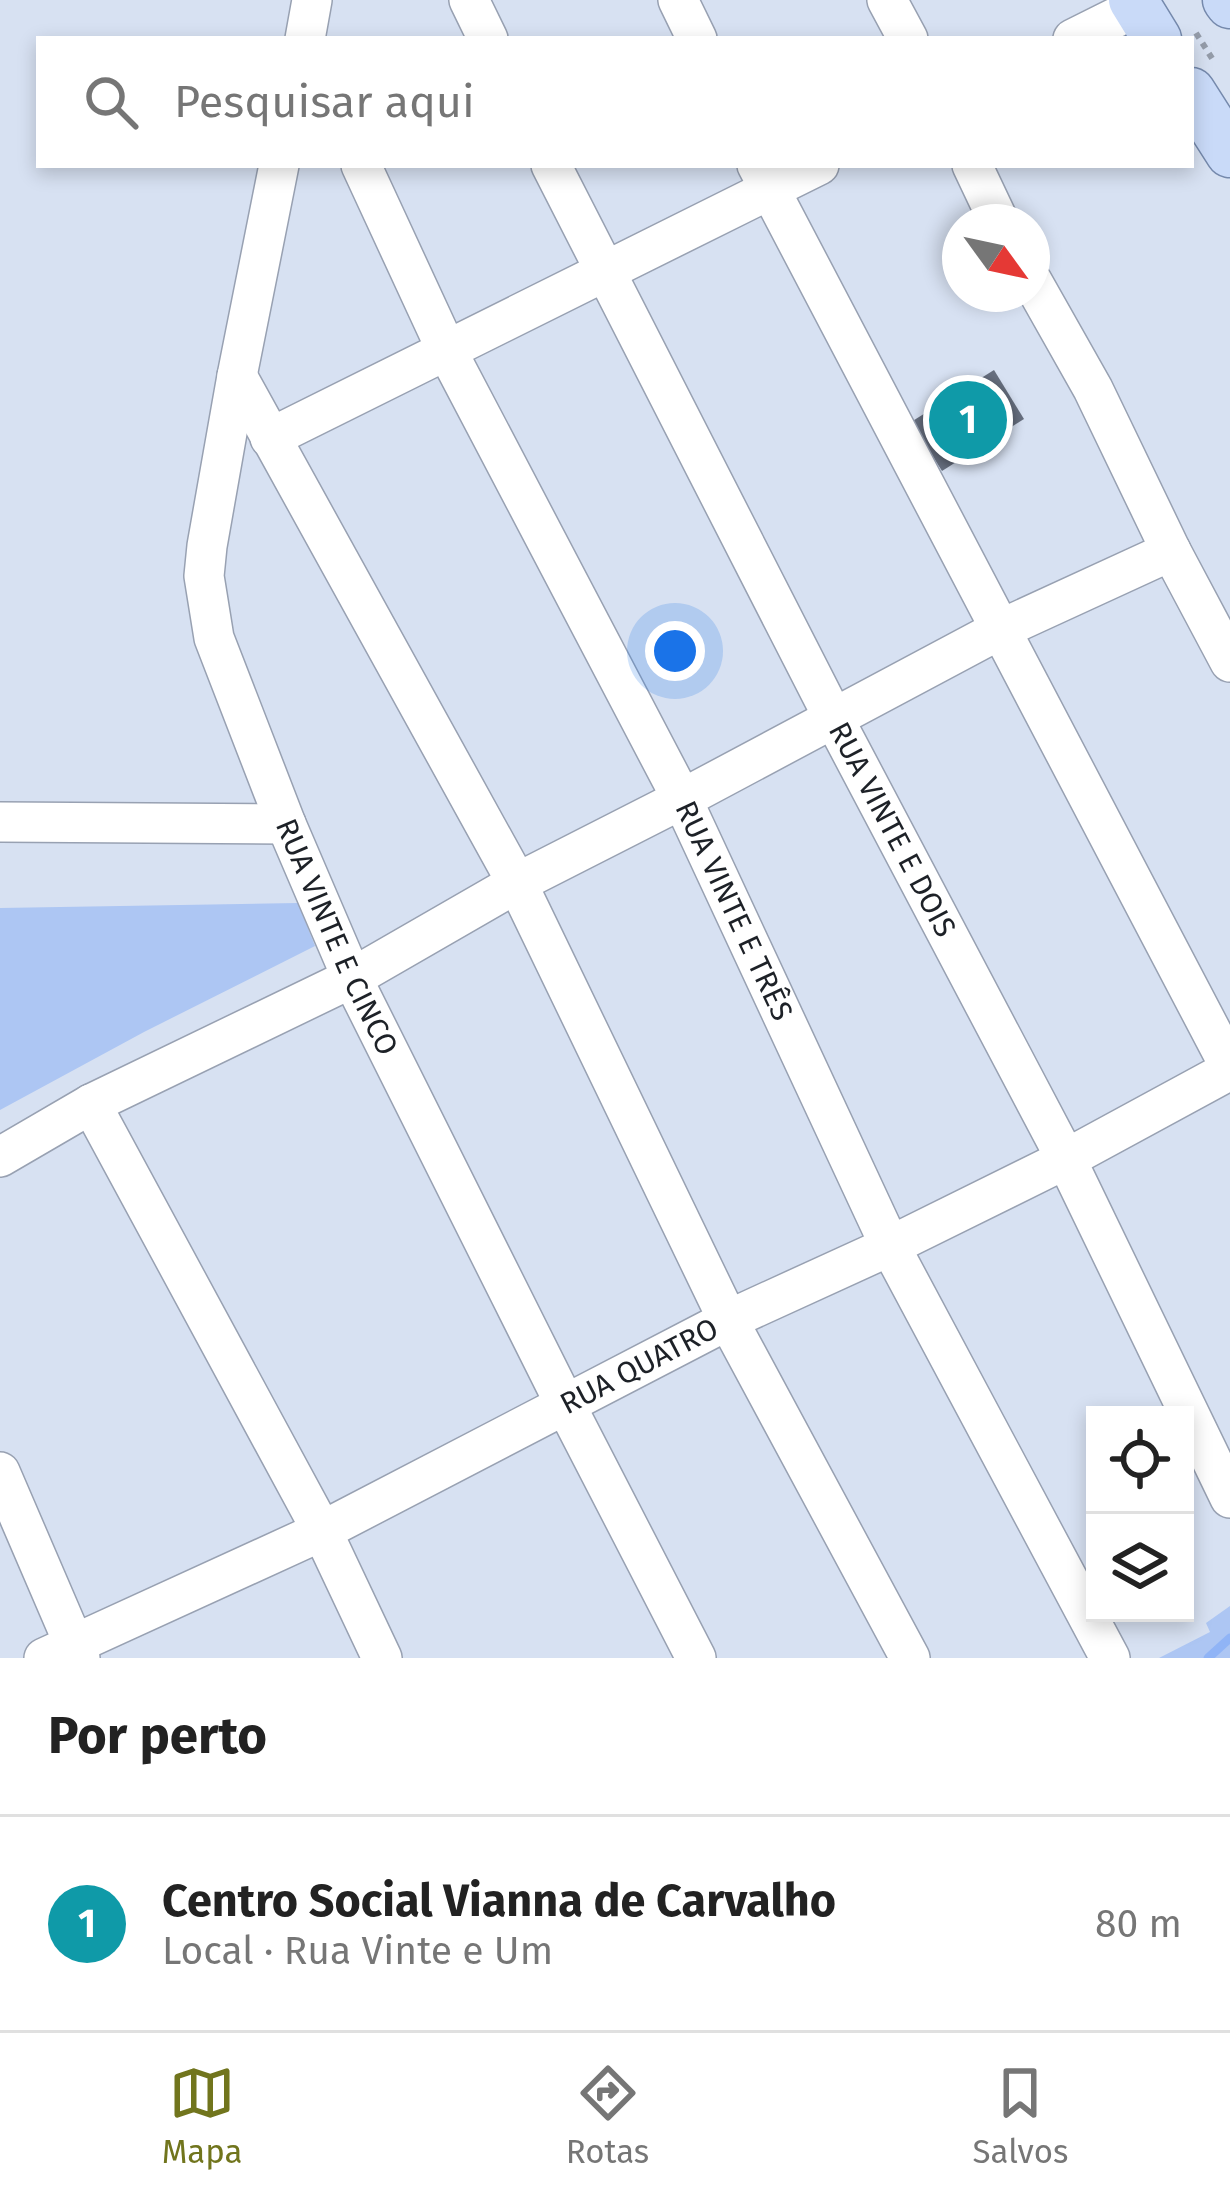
<!DOCTYPE html>
<html lang="pt">
<head>
<meta charset="utf-8">
<style>
  :root { --surface:#fff; --page:#f2f2f2; --text:#222; --muted:#767676; --line:#e0e0e0; --accent:#71751d }
  body { margin:0; font-family:"Fira Sans",sans-serif; background:var(--page); color:var(--text) }
  .controls { position:absolute; right:36px; bottom:36px; display:grid; overflow:hidden; border-radius:0px; box-shadow:0 6px 18px #0003 }
  .controls button { width:108px; height:108px; display:grid; place-items:center; padding:0; border:0; border-bottom:3px solid var(--line); background:var(--surface); color:var(--text); font:60px sans-serif }
  .compass { position:absolute; left:942px; top:204px; width:108px; height:108px; border-radius:50%; background:var(--surface); box-shadow:0 6px 18px #0003; rotate:123deg }
  .you { position:absolute; left:675px; top:651px; width:42px; height:42px; margin:-30px; border:9px solid #fff; border-radius:50%; background:#1a73e8; box-shadow:0 0 0 18px #1a73e833 }
  .badge { display:grid; place-items:center; width:78px; height:78px; border-radius:50%; background:var(--accent); color:#fff; font-size:39px; font-weight:700 }
  .pin { position:absolute; translate:-50% -50%; border:6px solid #fff; box-shadow:0 3px 12px #0006 }
  .list { margin:0; padding:0; list-style:none }
  h2 { display:flex; justify-content:space-between; align-items:center; height:156px; margin:0; padding:0 48px; font-size:51px }
  h2 small { font-size:39px; font-weight:400; color:var(--muted) }
  .list li { display:grid; grid-template-columns:78px 1fr auto; gap:36px; align-items:center; box-sizing:border-box; height:216px; padding:0 48px; border-top:3px solid var(--line) }
  .list b { display:block; font-size:45px; white-space:nowrap }
  .list p { margin:0; font-size:39px; white-space:nowrap; color:var(--muted) }
  .list em { font-size:39px; font-style:normal; color:var(--muted) }
  .icon { flex:none; width:66px; height:66px; fill:none; stroke:currentColor; stroke-width:2; stroke-linecap:round; stroke-linejoin:round }
  .map { position:relative; flex:none; width:1230px; height:1658px; overflow:hidden }
  .search { position:absolute; background:var(--surface); box-shadow:0 6px 18px #0003; left:36px; right:36px; top:36px; height:132px; display:flex; align-items:center; gap:30px; box-sizing:border-box; padding:0 42px; border-radius:0px; color:var(--muted); font-size:45px }
  .sheet { height:372px; background:var(--surface) }
  nav { display:flex; justify-content:space-around; align-items:center; box-sizing:border-box; height:168px; border-top:3px solid var(--line); background:var(--surface); font-size:33px; color:var(--muted) }
  nav a { display:grid; justify-items:center; gap:6px }
  nav .on { color:var(--accent) }
  .map>svg:first-child { display:block }
  .green { fill:#adc6f3 }
  .lines { fill:none; stroke-linecap:round; stroke-linejoin:round }
  .stream { stroke:#90b4f6; stroke-width:9 }
  .building { fill:#676f7f }
  .minor-casing { stroke:#98a1b2; stroke-width:42 }
  .major-casing { stroke:#7589ac; stroke-width:51 }
  .path { stroke:#949ca9; stroke-width:6; stroke-dasharray:6 6; stroke-linecap:butt }
  .minor { stroke:#fff; stroke-width:39 }
  .major { stroke:#c9daf8; stroke-width:48 }
  .labels { text-anchor:middle; stroke-width:10; stroke-linejoin:round; paint-order:stroke }
  .street-label { font-size:30px; fill:#1d2127; stroke:#e6eefc }
</style>
</head>
<body>
<div class="map">
<svg width="1230" height="1658" viewBox="0 0 1230 1658">
  <rect width="100%" height="100%" fill="#d7e1f2"/>
  <!-- green -->
  <g class="green">
    <path d="M298,903L315,946L144,1032L0,1110V908Z"/>
    <path d="M1230,1606V1658H1159L1210,1632L1206,1623Z"/>
  </g>
  <g class="lines">
    <!-- stream -->
    <path class="stream" d="M1208,1658L1230,1638"/>
  </g>
  <!-- building -->
  <path class="building" d="M994,370L1024,419L942,471L911,422Z"/>
  <g class="lines">
    <defs>
      <g id="minor">
        <path d="M469,0L488,39"/>
        <path d="M678,0L697,39"/>
        <path d="M887,0L908,39"/>
        <path d="M305,39L312,0"/>
        <path d="M1073,39L1137,7"/>
        <path id="s1" d="M279,165L237,376L207,546L204,576L214,638L286,824L352,978L565,1404L696,1658"/>
        <path id="s2" d="M361,165L447,351L682,799L890,1246L1110,1658"/>
        <path id="s3" d="M551,165L834,719L1066,1159L1230,1498"/>
        <path d="M757,165L1230,1067"/>
        <path d="M972,165L999,222"/>
        <path d="M1032,281L1093,389L1171,551L1230,662"/>
        <path d="M237,376L517,883L728,1320L910,1658"/>
        <path d="M270,438L819,165"/>
        <path d="M0,822L286,824"/>
        <path d="M91,1104L322,1531L382,1658"/>
        <path d="M0,1157L91,1104L352,978L517,883L682,799L999,630L1171,551"/>
        <path d="M0,1472L80,1658"/>
        <path id="s4" d="M44,1658L322,1531L728,1320L890,1246L1066,1159L1230,1070"/>
      </g>
      <g id="major">
        <path d="M1133,0L1157,39"/>
        <path d="M1227,0L1230,4"/>
        <path d="M1191,92L1230,153"/>
      </g>
    </defs>
    <!-- minor casing -->
    <use href="#minor" class="minor-casing"/>
    <!-- major casing -->
    <use href="#major" class="major-casing"/>
    <!-- path -->
    <path class="path" d="M1196,33L1215,63"/>
    <!-- minor -->
    <use href="#minor" class="minor"/>
    <!-- major -->
    <use href="#major" class="major"/>
  </g>
  <g class="labels">
    <!-- street labels -->
    <g class="street-label">
      <text dy="10" stroke="none"><textPath href="#s3" startOffset="747">RUA VINTE E DOIS</textPath></text>
      <text dy="10" stroke="none"><textPath href="#s2" startOffset="834">RUA VINTE E TRÊS</textPath></text>
      <text dy="10" stroke="none"><textPath href="#s1" startOffset="804">RUA VINTE E CINCO</textPath></text>
      <text dy="10" stroke="none"><textPath href="#s4" startOffset="663">RUA QUATRO</textPath></text>
    </g>
  </g>
</svg>
<div class="controls">
<button><svg class="icon" aria-label="locate" viewBox="0 0 24 24"><circle cx="12" cy="12" r="6"/><path d="M12 2v4M12 18v4M2 12h4M18 12h4"/></svg></button>
<button><svg class="icon" aria-label="layers" viewBox="0 0 24 24"><path d="M12 4l9 5-9 5-9-5zM3 14l9 5 9-5"/></svg></button>
</div>
<svg class="compass" viewBox="-18 -18 36 36"><path d="M0-13l5 13h-10z" fill="#e53935"/><path d="M0 13l5-13h-10z" fill="#767676"/></svg>
<div class="you"></div>
<div class="pin badge" style="left:968px;top:420px;background:#0f9aa8">1</div>
<div class="search"><svg class="icon" aria-label="search" viewBox="0 0 24 24"><circle cx="10" cy="10" r="6"/><path d="M15 15l6 6"/></svg>Pesquisar aqui</div>
</div>
<section class="sheet">
<h2>Por perto<small></small></h2>
<ul class="list">
<li><span class="badge" style="background:#0f9aa8">1</span><div><b>Centro Social Vianna de Carvalho</b><p>Local · Rua Vinte e Um</p></div><em>80 m</em></li>
</ul>
</section>
<nav>
<a class="on"><svg class="icon" aria-label="map" viewBox="0 0 24 24"><path d="M3 6l6-2 6 2 6-2v14l-6 2-6-2-6 2zM9 4v14M15 6v14"/></svg>Mapa</a>
<a><svg class="icon" aria-label="directions" viewBox="0 0 24 24"><path d="M12 3l9 9-9 9-9-9zM9 14v-3h6M13 9l2 2-2 2"/></svg>Rotas</a>
<a><svg class="icon" aria-label="saved" viewBox="0 0 24 24"><path d="M7 4h10v16l-5-4-5 4z"/></svg>Salvos</a>
</nav>
</body>
</html>
